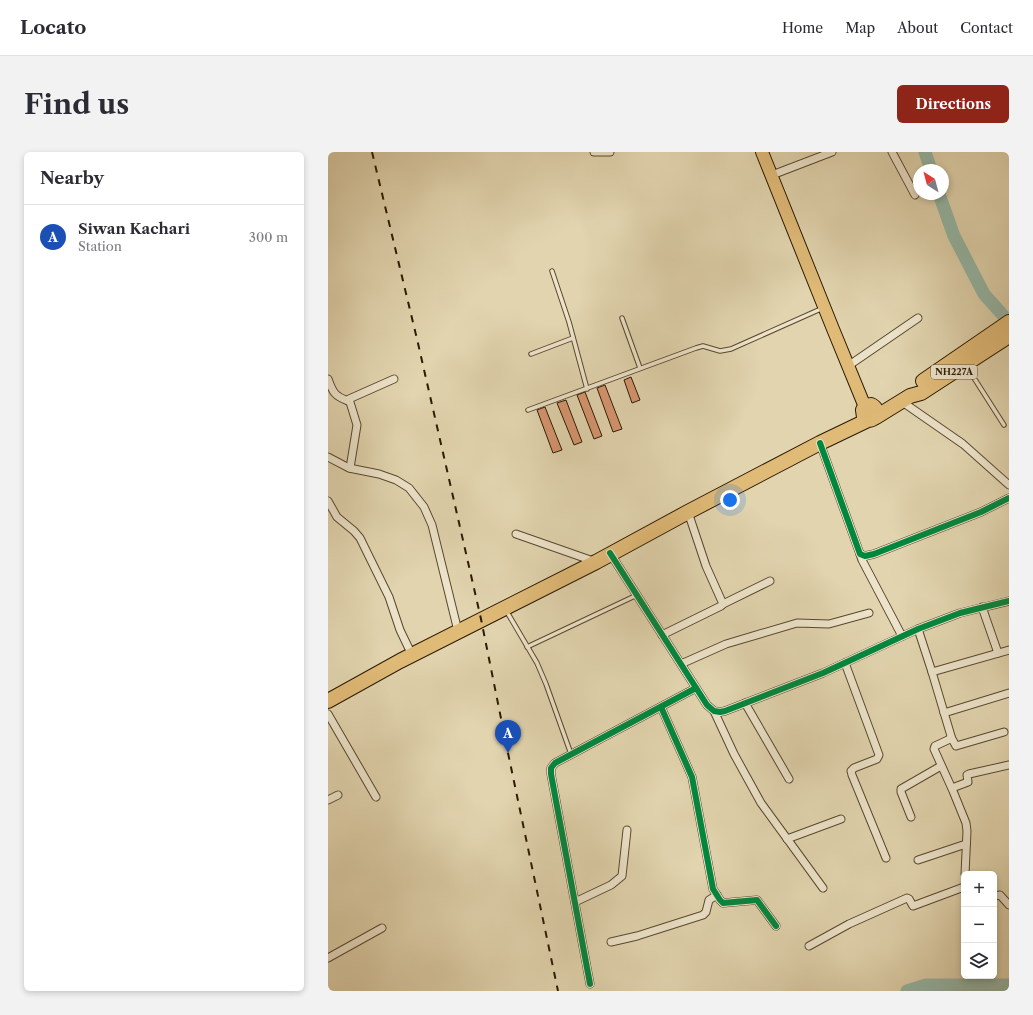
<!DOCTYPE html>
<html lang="en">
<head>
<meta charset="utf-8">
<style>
  :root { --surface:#fff; --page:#f2f2f3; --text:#2b2b33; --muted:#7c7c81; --line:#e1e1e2; --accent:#8f2418 }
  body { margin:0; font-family:"Libre Caslon Text",serif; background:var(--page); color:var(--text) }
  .controls { position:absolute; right:12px; bottom:12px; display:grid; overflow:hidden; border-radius:6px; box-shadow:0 2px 6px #0003 }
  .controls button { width:36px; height:36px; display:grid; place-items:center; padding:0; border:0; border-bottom:1px solid var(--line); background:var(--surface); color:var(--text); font:20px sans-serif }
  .compass { position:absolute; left:585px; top:12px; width:36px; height:36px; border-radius:50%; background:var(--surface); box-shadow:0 2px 6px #0003; rotate:324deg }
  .you { position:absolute; left:402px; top:348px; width:14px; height:14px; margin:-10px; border:3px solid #fff; border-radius:50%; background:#1a73e8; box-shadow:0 0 0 6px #1a73e833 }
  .badge { display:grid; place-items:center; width:26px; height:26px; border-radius:50%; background:var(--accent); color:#fff; font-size:13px; font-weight:700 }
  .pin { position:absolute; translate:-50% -33px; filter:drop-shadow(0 1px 2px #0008) }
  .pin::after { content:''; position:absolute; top:21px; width:14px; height:12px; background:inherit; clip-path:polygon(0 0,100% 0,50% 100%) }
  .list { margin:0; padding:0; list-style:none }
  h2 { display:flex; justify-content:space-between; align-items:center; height:52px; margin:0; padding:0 16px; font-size:17px }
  h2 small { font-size:13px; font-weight:400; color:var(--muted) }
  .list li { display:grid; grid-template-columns:26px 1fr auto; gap:12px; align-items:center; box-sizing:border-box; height:64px; padding:0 16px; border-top:1px solid var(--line) }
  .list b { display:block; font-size:15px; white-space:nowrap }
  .list p { margin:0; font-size:13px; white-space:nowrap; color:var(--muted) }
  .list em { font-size:13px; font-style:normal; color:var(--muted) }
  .icon { flex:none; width:22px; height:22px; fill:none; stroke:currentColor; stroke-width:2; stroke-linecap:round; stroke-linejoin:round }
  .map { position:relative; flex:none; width:681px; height:839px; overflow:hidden; border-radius:6px }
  header { display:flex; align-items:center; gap:24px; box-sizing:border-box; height:56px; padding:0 20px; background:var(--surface); border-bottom:1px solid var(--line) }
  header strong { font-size:19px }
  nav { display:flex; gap:22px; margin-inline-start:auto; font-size:14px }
  .intro { display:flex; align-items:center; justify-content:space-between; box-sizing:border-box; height:96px; padding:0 24px }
  h1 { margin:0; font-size:28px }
  .button { padding:10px 18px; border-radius:6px; background:var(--accent); color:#fff; font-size:14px; font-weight:700 }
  main { display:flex; gap:24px; padding:0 24px }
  aside { flex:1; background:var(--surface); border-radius:6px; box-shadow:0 2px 6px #0003 }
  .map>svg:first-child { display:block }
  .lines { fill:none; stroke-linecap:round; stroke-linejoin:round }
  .river { stroke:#95b8a8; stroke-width:13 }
  .building { fill:#d79670; stroke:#2b1a02 }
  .lane-casing { stroke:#58482d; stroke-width:5.5 }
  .street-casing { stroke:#58482d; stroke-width:9 }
  .primary-casing { stroke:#2b1a02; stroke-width:14 }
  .highway-casing { stroke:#2b1a02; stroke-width:16 }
  .lane { stroke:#ece3ca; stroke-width:3.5 }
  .street { stroke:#ece3ca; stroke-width:7 }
  .primary { stroke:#e0ba77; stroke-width:12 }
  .highway { stroke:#e0ba77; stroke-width:14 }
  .rail { stroke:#2b1a02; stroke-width:2; stroke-dasharray:7 7; stroke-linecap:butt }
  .cycleway-casing { stroke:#ece3ca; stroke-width:8 }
  .cycleway { stroke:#00873e; stroke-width:6 }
  .labels { text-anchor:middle; stroke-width:3.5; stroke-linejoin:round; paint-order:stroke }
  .shield { fill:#ece3ca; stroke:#65563e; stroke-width:1 }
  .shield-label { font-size:9px; font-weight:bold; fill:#2b1a02 }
</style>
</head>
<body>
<header>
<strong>Locato</strong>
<nav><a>Home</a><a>Map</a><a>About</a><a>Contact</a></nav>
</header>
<div class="intro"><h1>Find us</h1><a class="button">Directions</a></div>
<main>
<aside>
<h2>Nearby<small></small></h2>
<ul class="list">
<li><span class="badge" style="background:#1a4fb4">A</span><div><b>Siwan Kachari</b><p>Station</p></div><em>300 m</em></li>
</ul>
</aside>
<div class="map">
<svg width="681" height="839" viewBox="0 0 681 839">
  <rect width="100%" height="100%" fill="#e1d4ae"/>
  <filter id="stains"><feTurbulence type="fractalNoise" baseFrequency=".005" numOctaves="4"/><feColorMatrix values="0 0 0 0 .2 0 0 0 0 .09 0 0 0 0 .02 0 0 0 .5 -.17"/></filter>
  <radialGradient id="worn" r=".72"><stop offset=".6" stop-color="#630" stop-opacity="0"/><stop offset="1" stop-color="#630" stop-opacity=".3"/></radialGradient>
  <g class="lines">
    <!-- river -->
    <g class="river">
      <path d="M597,0L603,18"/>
      <path d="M611,42L626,84L656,142L681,170"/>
      <path d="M579,839L598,833H681"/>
    </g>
  </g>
  <!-- building -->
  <g class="building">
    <path d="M303,225L312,248L304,251L296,228Z"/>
    <path d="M277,233L294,277L285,280L269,236Z"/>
    <path d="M257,240L274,284L266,287L249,243Z"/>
    <path d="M238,248L254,290L246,293L229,251Z"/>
    <path d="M217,255L234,298L225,301L209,258Z"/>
  </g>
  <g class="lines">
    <defs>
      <g id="lane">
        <path d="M224,119L241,170L259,237"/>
        <path d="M294,166L312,216"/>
        <path d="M203,202L245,186"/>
        <path d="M639,215L676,273"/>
        <path d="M200,258L368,196L375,194L392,199L403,197L495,156"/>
        <path d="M179,460L209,511L218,532L243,602"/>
        <path d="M199,495L309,443"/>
      </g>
      <g id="street">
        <path d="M266,0H282"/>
        <path d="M564,0L587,43"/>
        <path d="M444,23L504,0"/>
        <path d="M520,214L590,166"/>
        <path d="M0,227C5,241 7,244 20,249"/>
        <path d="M573,249L635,292L681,333"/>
        <path d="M492,291L532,402L537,404L546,402L653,360L681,346"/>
        <path d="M0,305L21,316L51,322L68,328L81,336L96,355L104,373L130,479"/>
        <path d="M22,316L29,273L21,247L66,227"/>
        <path d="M0,349L9,365L26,379L32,386L61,445L72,478L84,503"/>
        <path d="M188,382L268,410"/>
        <path d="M282,401L379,553L386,559L392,560L397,559L495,521L590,477L632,461L681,449"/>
        <path d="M532,402L534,408L574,484"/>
        <path d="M395,452L442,429"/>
        <path d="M654,455L670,501"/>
        <path d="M590,477L604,520L623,584L622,587L607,594L606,597L625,639L638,671L639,679L637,722"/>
        <path d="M334,483L393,454L395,452L378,414L360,360"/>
        <path d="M517,511L551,603L549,607L526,616L523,619L524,623L558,706"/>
        <path d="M353,512L398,492L469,471L501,472L541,461"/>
        <path d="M604,520L681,498"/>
        <path d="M417,551L461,627"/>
        <path d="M333,555L364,625L385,737L392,748L395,751L429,748L448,774"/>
        <path d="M386,559L406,602L433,651L495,736"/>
        <path d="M616,561L681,541"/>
        <path d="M0,562L48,645"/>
        <path d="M623,585L628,594L676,580"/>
        <path d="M624,636L640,630L639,623L641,622L681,613"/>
        <path d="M0,648L10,643"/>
        <path d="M583,665L573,640V637L613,614"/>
        <path d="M459,687L513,667"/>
        <path d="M590,708L638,692"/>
        <path d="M666,744L672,743L681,753"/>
        <path d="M247,750L283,733L294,724L299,678"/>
        <path d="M283,790L309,784L375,763L378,760L381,748L389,743"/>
        <path d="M481,794L521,772L579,746L581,747L585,754L636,735"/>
        <path d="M0,806L54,776"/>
        <path d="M262,832L223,622V616L227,611L368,536"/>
      </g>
      <path id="primary" d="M434,0L505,177L537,255"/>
      <g id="highway">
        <path d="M595,229L681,170"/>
        <path d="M548,265L582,244L593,241L681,184"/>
        <path d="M0,549L72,509L268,410L360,360L492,291L540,268C549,268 552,257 543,253L537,255L535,258L536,265L540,268"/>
      </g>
    </defs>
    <!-- lane casing -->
    <use href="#lane" class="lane-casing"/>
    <!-- street casing -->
    <use href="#street" class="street-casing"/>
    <!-- primary casing -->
    <use href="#primary" class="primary-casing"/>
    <!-- highway casing -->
    <use href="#highway" class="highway-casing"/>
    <!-- lane -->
    <use href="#lane" class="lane"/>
    <!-- street -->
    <use href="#street" class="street"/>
    <!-- primary -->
    <use href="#primary" class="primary"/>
    <!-- highway -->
    <use href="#highway" class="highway"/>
    <!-- rail -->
    <path class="rail" d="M44,0L89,187L153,467L180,601L230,839"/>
    <defs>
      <g id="cycleway">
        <path d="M492,291L532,402L537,404L546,402L653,360L681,346"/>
        <path d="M282,401L379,553L386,559L392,560L397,559L495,521L590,477L632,461L681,449"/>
        <path d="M333,555L364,625L385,737L392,748L395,751L429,748L448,774"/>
        <path d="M262,832L223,622V616L227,611L368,536"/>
      </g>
    </defs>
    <!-- cycleway casing -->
    <use href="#cycleway" class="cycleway-casing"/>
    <!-- cycleway -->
    <use href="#cycleway" class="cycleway"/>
  </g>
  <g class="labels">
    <!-- shield labels -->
    <rect class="shield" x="603" y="213" width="46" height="14" rx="3"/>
    <g class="shield-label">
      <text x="626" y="223">NH227A</text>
    </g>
  </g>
  <rect width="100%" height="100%" filter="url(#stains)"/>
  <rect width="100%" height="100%" fill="url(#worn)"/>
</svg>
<div class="controls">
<button>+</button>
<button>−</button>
<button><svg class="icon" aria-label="layers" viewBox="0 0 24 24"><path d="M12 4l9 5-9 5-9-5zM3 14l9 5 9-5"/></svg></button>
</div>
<svg class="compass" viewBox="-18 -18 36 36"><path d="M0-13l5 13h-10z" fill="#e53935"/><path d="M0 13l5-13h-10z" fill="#7c7c81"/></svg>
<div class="you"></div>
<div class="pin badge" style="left:180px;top:601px;background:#1a4fb4">A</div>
</div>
</main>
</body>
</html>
